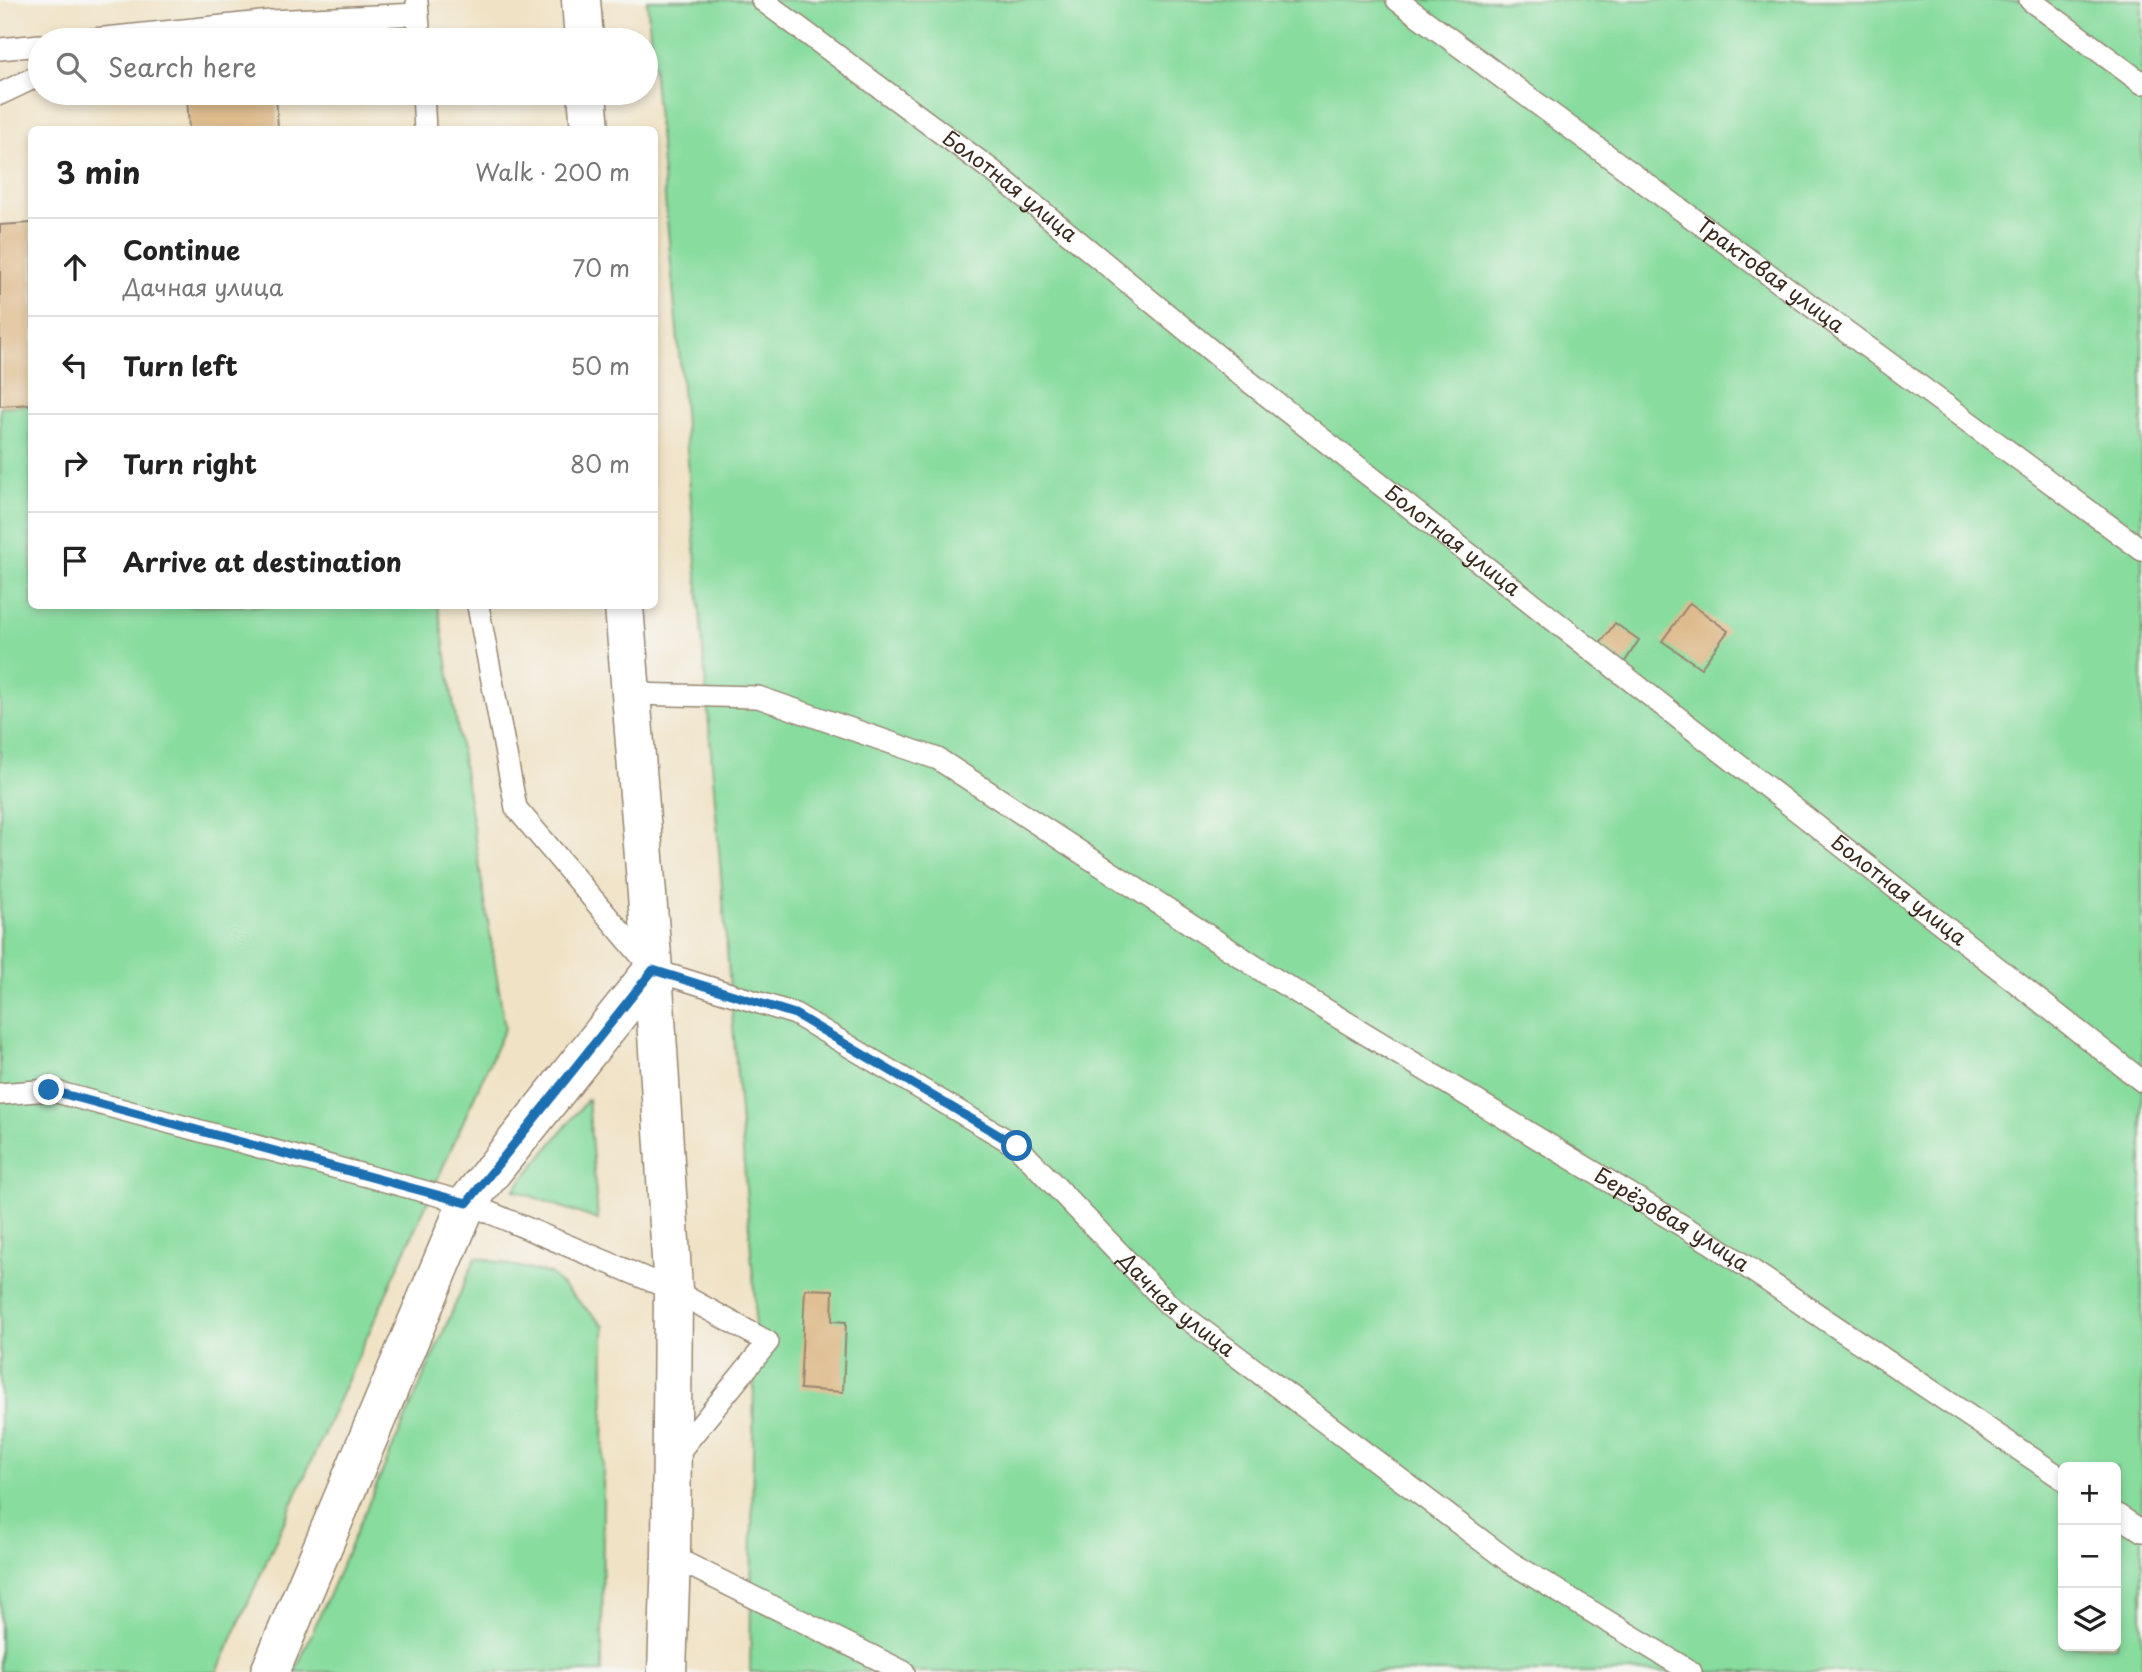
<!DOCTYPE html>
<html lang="en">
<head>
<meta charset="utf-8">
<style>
  :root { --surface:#fff; --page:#f2f2f2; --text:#222; --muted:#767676; --line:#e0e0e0 }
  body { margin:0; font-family:"Playpen Sans",sans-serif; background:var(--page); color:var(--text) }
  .controls { position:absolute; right:21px; bottom:21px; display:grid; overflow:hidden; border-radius:10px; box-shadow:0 4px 10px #0003 }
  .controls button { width:63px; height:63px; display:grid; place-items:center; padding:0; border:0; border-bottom:2px solid var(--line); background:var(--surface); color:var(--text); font:35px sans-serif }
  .stop { position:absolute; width:21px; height:21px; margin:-16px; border:5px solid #1f6fb2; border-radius:50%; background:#fff }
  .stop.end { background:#1f6fb2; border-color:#fff; box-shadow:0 2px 7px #0008 }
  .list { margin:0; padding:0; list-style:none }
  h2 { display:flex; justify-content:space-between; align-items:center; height:91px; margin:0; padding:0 28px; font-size:30px }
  h2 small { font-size:23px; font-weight:400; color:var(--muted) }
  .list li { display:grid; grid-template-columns:46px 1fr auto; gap:21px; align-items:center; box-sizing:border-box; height:98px; padding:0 28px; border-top:2px solid var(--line) }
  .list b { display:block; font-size:26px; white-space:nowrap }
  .list p { margin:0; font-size:23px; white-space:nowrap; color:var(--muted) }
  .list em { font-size:23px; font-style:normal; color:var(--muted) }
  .icon { flex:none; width:38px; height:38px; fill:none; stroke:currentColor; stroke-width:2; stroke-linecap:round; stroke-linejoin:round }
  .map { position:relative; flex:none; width:2142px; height:1672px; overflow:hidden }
  .search { position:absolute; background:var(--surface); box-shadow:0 4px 10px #0003; left:28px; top:28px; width:630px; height:77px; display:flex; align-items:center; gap:18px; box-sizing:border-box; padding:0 24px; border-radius:38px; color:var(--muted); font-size:26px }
  .panel { position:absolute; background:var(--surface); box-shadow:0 4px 10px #0003; left:28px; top:126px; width:630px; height:483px; border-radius:10px }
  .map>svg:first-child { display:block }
  .green { fill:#87dc9e; stroke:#61835e; stroke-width:2; fill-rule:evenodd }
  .building { fill:#debb8d }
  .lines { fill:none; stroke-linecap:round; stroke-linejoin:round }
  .service-casing { stroke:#968672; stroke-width:24 }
  .tertiary-casing { stroke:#968672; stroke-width:41 }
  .secondary-casing { stroke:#968672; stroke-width:41 }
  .service { stroke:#fff; stroke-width:21 }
  .tertiary { stroke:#fff; stroke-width:38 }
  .secondary { stroke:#fff; stroke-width:38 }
  .route { stroke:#1f6fb2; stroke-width:9 }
  .labels { text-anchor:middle; stroke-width:5; stroke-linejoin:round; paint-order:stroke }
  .street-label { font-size:21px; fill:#3b2a1e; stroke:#f6f6f2 }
</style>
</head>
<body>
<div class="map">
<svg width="2142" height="1672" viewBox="0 0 2142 1672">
  <rect width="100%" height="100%" fill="#f6f6f2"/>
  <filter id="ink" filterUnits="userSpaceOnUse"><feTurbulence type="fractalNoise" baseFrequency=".0143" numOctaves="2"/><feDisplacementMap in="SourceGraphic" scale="14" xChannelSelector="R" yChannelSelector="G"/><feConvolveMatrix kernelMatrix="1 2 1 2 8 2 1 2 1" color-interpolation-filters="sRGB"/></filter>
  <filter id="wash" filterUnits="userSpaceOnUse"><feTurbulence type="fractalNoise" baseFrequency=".00686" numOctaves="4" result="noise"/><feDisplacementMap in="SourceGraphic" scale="28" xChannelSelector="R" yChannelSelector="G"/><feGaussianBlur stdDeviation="1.57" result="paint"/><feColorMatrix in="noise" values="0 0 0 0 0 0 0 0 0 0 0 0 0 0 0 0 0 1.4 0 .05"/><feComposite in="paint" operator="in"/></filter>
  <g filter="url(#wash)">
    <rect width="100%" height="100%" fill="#f0e2c5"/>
    <!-- green -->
    <g class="green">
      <path d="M647,0H2142V1672H750L755,1301L681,375ZM2063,1467H2116V1646H2063Z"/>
      <path d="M31,405L32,606H438L505,1028L217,1672H0V407Z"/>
      <path d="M588,1099L598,1220L514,1190Z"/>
      <path d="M476,1257L550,1274L604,1326L602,1672H295Z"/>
    </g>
    <g id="blocks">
      <!-- building -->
      <g class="building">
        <path d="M238,93H276L278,130H189L187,96Z"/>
        <path d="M32,223V404L0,406V225Z"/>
        <path d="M1690,603L1728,631L1701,668L1662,641Z"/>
        <path d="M1615,623L1639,640L1624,663L1600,644Z"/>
        <path d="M805,1289L833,1290L832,1321L846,1322L843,1392L800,1389Z"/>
      </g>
    </g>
  </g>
  <g filter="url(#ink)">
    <use href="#blocks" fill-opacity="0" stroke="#968672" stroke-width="2"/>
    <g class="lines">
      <defs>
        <g id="service">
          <path id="s1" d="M762,0L994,172L1242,376L2142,1081"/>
          <path id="s2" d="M1397,0L2142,550"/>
          <path d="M2030,0L2142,83"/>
          <path d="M417,2L420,40"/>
          <path d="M85,40L271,21L418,14"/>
          <path d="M0,49L40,45"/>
          <path d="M423,93L425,130"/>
          <path d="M0,94L40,75"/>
          <path id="s3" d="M478,606L516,808L653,970L795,1014L1017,1146L1169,1305L1510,1562L1691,1672"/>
          <path id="s4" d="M630,694L758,697L938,759L1270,976L1711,1243L2063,1479"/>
          <path d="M0,1094L49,1090L467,1203L673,1290L768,1342L673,1459"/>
          <path d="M2116,1514L2142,1531"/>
          <path d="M671,1556L904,1672"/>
        </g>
        <path id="tertiary" d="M270,1672L467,1203L653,970"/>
        <g id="secondary">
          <path d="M581,0L584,40"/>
          <path d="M587,93L590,130"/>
          <path d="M624,606L653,970L673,1290L671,1556L667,1672"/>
        </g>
      </defs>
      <!-- service casing -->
      <use href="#service" class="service-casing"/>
      <!-- tertiary casing -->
      <use href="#tertiary" class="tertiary-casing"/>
      <!-- secondary casing -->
      <use href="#secondary" class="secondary-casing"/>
      <!-- service -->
      <use href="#service" class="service"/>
      <!-- tertiary -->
      <use href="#tertiary" class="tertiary"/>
      <!-- secondary -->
      <use href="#secondary" class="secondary"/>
    </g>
  </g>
  <g class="lines" filter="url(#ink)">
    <!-- route -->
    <path class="route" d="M49,1090L467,1203L653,970L795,1014L1017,1146"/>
  </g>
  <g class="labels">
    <!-- street labels -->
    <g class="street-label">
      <text dy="7" stroke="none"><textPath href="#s1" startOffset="310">Болотная улица</textPath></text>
      <text dy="7" stroke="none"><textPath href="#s2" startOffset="464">Трактовая улица</textPath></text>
      <text dy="7" stroke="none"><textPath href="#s1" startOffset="877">Болотная улица</textPath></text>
      <text dy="7" stroke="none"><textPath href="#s1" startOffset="1444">Болотная улица</textPath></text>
      <text dy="7" stroke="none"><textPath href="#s4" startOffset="1185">Берёзовая улица</textPath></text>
      <text dy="7" stroke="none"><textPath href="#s3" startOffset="1050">Дачная улица</textPath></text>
    </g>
  </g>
</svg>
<div class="controls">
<button>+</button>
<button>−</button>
<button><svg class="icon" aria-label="layers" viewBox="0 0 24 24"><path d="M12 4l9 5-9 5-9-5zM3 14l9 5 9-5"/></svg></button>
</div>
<div class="stop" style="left:1017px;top:1146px"></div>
<div class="stop end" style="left:49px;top:1090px"></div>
<div class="search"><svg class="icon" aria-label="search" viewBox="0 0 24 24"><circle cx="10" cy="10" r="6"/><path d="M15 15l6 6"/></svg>Search here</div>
<section class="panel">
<h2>3 min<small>Walk · 200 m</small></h2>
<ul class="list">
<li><svg class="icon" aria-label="ahead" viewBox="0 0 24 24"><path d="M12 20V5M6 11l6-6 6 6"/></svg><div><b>Continue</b><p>Дачная улица</p></div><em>70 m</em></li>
<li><svg class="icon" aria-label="left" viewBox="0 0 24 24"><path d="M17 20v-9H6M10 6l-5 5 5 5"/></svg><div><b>Turn left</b></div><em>50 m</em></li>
<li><svg class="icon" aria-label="right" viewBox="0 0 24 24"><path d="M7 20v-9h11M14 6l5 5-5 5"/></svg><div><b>Turn right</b></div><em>80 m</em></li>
<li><svg class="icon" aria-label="arrive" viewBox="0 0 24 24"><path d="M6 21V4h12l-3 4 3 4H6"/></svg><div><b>Arrive at destination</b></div></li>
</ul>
</section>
</div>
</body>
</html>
